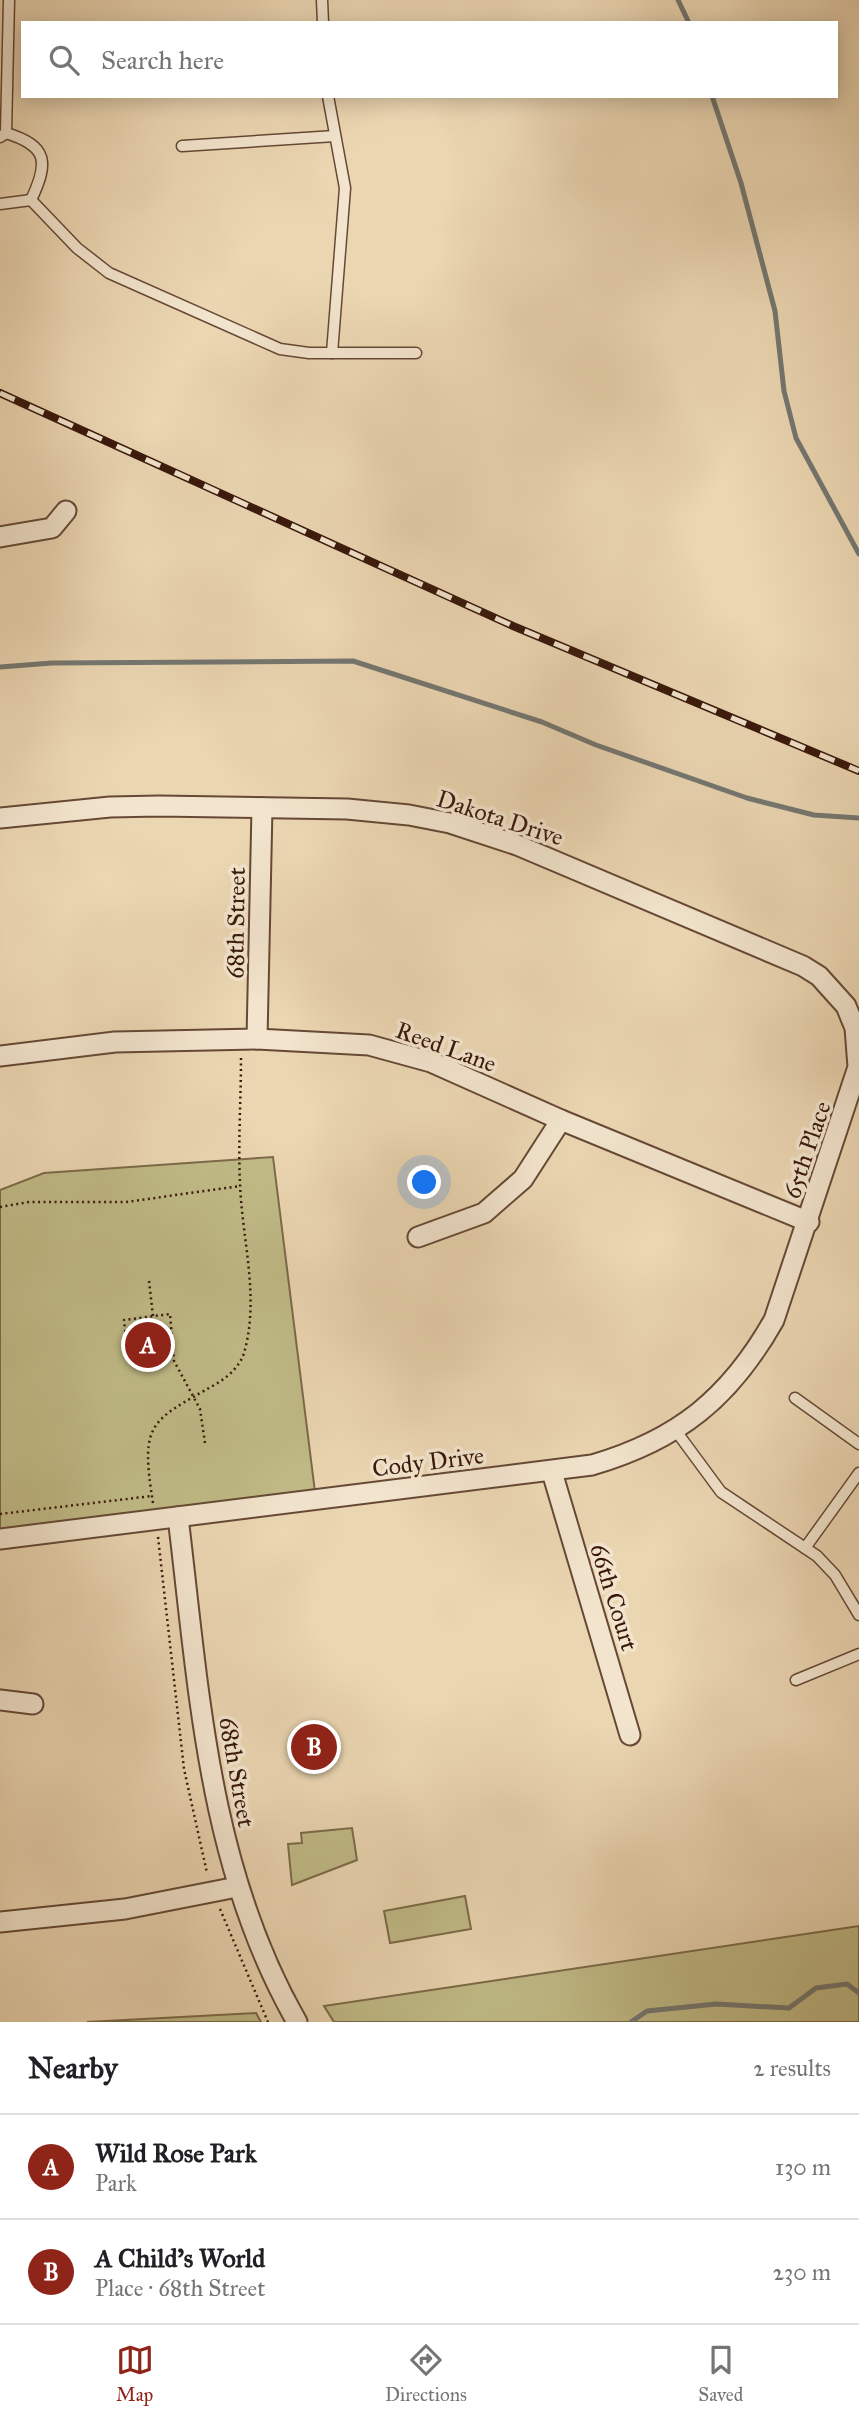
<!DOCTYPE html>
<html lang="en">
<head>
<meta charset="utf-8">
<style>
  :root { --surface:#fff; --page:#f6f6f6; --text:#202124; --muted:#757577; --line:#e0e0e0; --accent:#8f2418 }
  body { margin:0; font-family:"IM FELL Great Primer",serif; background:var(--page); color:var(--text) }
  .you { position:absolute; left:425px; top:1183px; width:24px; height:24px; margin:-18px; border:5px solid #fff; border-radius:50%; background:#1a73e8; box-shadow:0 0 0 10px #1a73e833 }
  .badge { display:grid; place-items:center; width:46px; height:46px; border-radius:50%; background:var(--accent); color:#fff; font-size:23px; font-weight:700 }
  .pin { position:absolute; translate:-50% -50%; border:4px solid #fff; box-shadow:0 2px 7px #0006 }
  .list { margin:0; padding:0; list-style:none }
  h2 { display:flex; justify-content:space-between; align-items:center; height:91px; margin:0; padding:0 28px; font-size:30px }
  h2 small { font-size:23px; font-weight:400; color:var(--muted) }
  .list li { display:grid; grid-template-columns:46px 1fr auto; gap:21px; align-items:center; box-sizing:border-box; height:105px; padding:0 28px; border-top:2px solid var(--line) }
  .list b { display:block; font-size:26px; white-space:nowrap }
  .list p { margin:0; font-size:23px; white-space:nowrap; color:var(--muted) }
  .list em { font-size:23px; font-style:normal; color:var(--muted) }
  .icon { flex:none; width:38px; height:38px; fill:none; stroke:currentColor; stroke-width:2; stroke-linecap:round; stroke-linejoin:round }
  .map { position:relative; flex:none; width:859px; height:2022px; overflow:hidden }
  .search { position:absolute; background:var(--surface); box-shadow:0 4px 18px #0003; left:21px; right:21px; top:21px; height:77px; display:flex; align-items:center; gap:18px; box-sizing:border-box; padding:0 24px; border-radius:0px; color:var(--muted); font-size:26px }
  .sheet { height:301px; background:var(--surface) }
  nav { display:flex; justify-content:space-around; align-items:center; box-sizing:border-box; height:98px; border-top:2px solid var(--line); background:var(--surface); font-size:19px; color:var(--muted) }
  nav a { display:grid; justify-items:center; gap:4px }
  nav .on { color:var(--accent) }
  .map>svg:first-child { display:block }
  .green { fill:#c0bb87; stroke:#7c6a49; stroke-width:2 }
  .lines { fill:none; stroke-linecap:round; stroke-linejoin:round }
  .stream { stroke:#747771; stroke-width:5 }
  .lane-casing { stroke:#664835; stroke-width:13 }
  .street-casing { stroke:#664835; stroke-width:23 }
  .path { stroke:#39180b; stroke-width:2.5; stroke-dasharray:2 3.5; stroke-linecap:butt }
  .lane { stroke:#f2e4cd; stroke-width:10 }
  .street { stroke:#f2e4cd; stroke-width:19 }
  .rail-casing { stroke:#39180b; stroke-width:8 }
  .rail { stroke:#f2e4cd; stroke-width:5; stroke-dasharray:16; stroke-linecap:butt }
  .labels { text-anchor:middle; stroke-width:7; stroke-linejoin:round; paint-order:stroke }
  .street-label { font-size:24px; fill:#39180b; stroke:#f2e4cd }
</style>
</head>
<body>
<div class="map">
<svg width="859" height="2022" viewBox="0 0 859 2022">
  <rect width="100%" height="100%" fill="#ebd6b2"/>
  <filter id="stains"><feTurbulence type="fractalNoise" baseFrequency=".00286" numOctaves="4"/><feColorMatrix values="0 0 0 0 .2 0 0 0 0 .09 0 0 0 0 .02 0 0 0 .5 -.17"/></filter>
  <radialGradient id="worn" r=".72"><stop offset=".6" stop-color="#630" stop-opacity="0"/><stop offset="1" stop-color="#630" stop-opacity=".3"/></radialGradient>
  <!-- green -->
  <g class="green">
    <path d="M273,1157L316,1500L0,1539V1190L44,1173Z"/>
    <path d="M352,1828L357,1860L292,1885L288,1844L302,1843L301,1833Z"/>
    <path d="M465,1896L471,1929L390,1943L384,1911Z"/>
    <path d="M859,1926V2022H334L324,2006Z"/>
    <path d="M256,2013L261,2022H87Z"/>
  </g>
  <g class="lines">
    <!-- stream -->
    <g class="stream">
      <path d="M678,0L689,23"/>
      <path d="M712,96L741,183L775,311L784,391L796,438L859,554"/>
      <path d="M0,667L52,663L353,661L542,722L596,745L747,798L814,815L859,818"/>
      <path d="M631,2022L647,2011L716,2004L789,2008L816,1988L847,1984L859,1993"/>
    </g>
    <defs>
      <g id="lane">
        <path d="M322,0L323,23"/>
        <path d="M328,96L345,188L332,353"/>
        <path d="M6,133C48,146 49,162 31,200"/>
        <path d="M0,137L6,133L9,0"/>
        <path d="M182,146L335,136"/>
        <path d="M0,204L31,200L77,248L109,273L280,349L309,353H416"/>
        <path d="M795,1398L859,1444"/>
        <path d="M676,1431L721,1492L817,1556L835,1575L859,1615"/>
        <path d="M805,1548L859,1473"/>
        <path d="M796,1680L859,1654"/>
      </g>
      <g id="street">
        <path d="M0,537L52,528L66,511"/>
        <path d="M0,818L110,807L159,806L347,809L409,815L450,823L517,845L803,966L819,976L846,1006L855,1028L858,1067L774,1320C730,1398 678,1440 592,1465L0,1539"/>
        <path d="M257,1039L262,808"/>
        <path d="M0,1056L115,1042L257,1039L369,1045L431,1062L561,1120L809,1222"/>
        <path d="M418,1237L484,1213L523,1179L561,1120"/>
        <path d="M552,1472L630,1735"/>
        <path d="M178,1517C199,1690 208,1867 297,2022"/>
        <path d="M0,1700L33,1704"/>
        <path d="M0,1922L125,1909L237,1887"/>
      </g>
    </defs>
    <!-- lane casing -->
    <use href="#lane" class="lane-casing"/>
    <!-- street casing -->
    <use href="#street" class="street-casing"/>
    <!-- path -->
    <g class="path">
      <path d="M0,1207L29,1202H126L240,1186"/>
      <path d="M149,1281L153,1316"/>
      <path d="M174,1352L128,1357L124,1320L170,1314L174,1361L200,1409L205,1443"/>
      <path d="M153,1503C140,1421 150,1422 216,1384C228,1377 240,1366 244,1353C260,1298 242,1239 240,1184C238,1142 241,1099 241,1057"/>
      <path d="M0,1514L152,1496"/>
      <path d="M158,1537L184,1769L207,1873"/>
      <path d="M220,1909L268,2022"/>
    </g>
    <!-- lane -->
    <use href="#lane" class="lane"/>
    <!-- street -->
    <use href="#street" class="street"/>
    <defs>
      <path id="rail" d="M0,393L513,626L859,771"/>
    </defs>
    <!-- rail casing -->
    <use href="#rail" class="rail-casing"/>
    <!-- rail -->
    <use href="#rail" class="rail"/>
  </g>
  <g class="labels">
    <!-- street labels -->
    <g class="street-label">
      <text transform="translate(500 818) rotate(18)" y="8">Dakota Drive</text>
      <text transform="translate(236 923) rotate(-89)" y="8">68th Street</text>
      <text transform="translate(446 1047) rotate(20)" y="8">Reed Lane</text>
      <text transform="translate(807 1150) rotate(-71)" y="8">65th Place</text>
      <text transform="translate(428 1462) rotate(-7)" y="8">Cody Drive</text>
      <text transform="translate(614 1597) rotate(73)" y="8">66th Court</text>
      <text transform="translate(237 1772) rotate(80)" y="8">68th Street</text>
    </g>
  </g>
  <rect width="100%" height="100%" filter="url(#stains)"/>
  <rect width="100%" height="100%" fill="url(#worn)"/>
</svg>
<div class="you"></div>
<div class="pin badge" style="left:148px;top:1345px">A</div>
<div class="pin badge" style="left:314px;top:1747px">B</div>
<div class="search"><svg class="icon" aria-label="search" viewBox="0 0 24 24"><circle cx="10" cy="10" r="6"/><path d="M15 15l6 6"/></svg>Search here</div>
</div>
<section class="sheet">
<h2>Nearby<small>2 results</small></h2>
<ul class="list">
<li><span class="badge">A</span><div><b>Wild Rose Park</b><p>Park</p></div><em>130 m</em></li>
<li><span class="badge">B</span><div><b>A Child's World</b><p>Place · 68th Street</p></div><em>230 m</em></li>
</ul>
</section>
<nav>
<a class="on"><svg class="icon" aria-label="map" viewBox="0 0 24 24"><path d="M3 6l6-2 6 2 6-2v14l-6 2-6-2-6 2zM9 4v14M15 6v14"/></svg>Map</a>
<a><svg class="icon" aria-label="directions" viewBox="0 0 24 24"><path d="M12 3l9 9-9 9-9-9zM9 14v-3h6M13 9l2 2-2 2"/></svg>Directions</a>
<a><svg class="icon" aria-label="saved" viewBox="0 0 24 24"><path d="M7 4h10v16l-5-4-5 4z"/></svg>Saved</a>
</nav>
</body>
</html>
